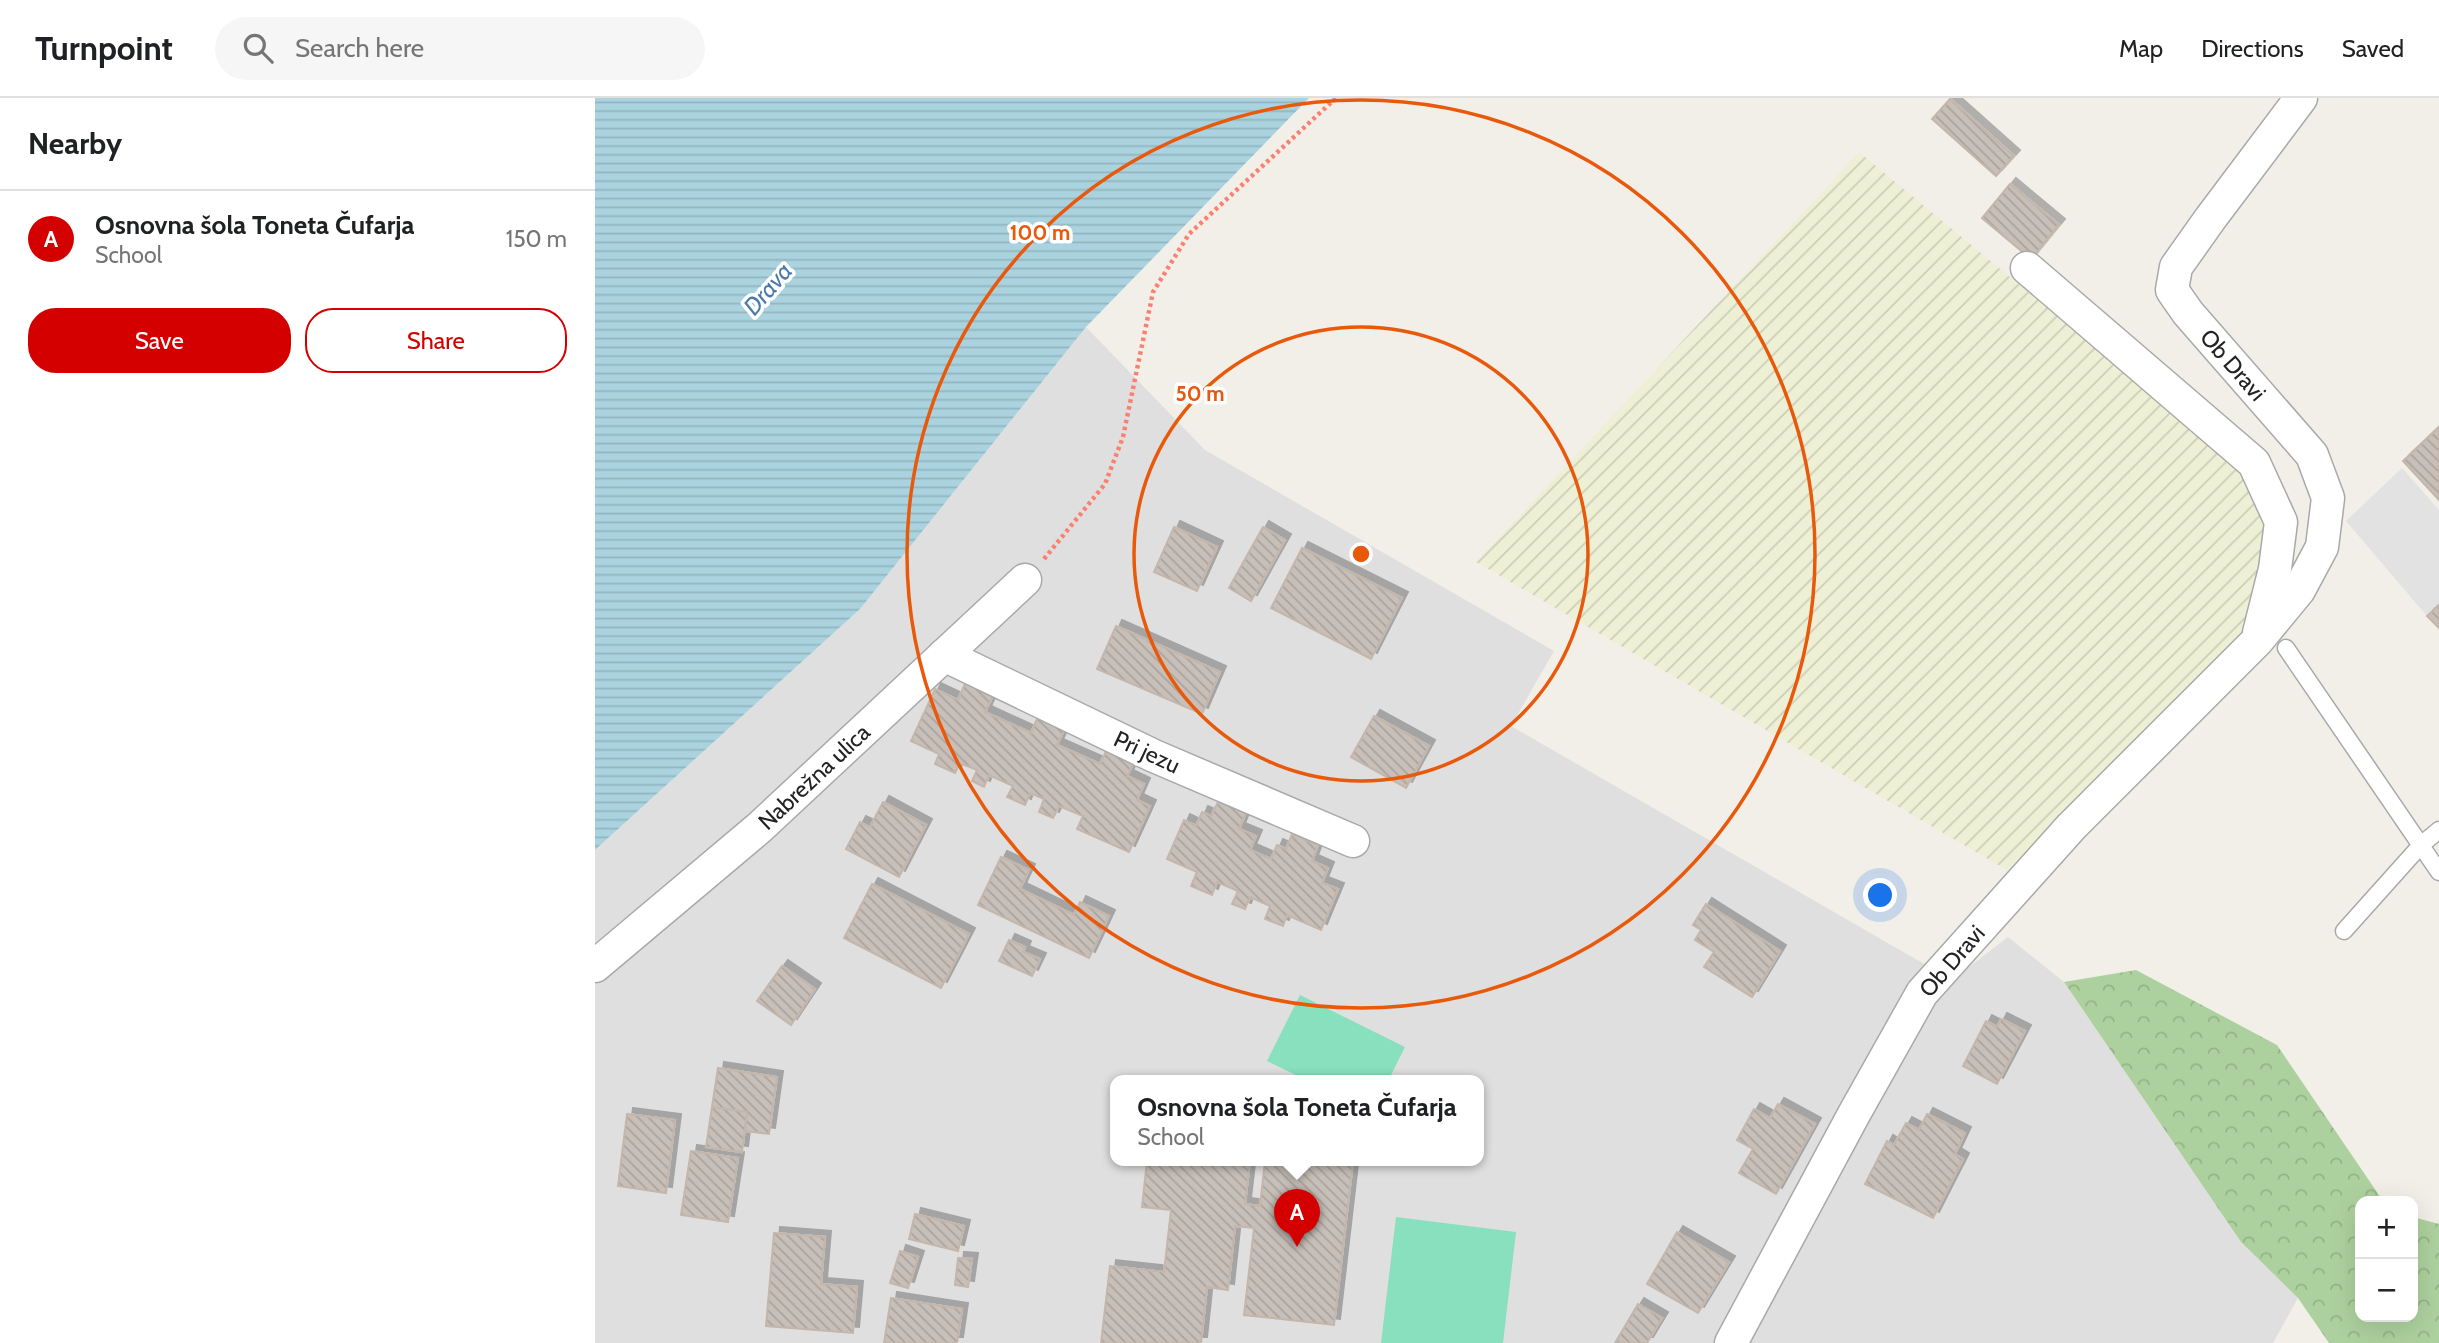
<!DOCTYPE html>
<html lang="en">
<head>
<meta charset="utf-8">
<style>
  :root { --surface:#fff; --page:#f6f6f6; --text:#202124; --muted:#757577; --line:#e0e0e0; --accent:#d40000 }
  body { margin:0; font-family:Cabin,sans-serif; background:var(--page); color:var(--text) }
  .controls { position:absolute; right:21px; bottom:21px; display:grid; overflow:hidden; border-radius:14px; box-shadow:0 7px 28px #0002 }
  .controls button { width:63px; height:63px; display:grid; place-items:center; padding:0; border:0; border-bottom:2px solid var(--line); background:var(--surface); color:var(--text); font:35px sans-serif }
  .you { position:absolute; left:1286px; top:798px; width:24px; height:24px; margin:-18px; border:5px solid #fff; border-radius:50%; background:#1a73e8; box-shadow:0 0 0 10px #1a73e833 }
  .badge { display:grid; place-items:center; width:46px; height:46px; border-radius:50%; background:var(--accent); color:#fff; font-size:23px; font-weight:700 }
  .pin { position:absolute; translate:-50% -58px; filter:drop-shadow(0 2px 4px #0008) }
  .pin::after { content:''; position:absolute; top:37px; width:24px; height:21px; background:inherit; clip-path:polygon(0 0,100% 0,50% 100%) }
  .popup { position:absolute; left:515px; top:977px; width:374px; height:91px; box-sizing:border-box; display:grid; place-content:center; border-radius:14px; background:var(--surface); filter:drop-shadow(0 2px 5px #0005); font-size:23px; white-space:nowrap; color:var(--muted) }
  .popup b { font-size:26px; color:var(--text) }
  .popup::after { content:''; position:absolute; left:50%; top:100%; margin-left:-14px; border:14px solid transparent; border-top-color:var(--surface) }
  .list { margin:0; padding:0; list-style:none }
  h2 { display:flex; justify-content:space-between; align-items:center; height:91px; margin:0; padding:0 28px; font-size:30px }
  h2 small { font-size:23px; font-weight:400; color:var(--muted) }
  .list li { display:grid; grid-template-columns:46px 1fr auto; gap:21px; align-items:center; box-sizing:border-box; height:98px; padding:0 28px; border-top:2px solid var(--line) }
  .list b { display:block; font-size:26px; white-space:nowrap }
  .list p { margin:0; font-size:23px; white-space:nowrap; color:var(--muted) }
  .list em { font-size:23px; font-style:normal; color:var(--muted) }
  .actions { display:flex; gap:14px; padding:21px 28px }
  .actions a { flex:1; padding:16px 0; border:2px solid var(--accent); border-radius:28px; text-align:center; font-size:24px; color:var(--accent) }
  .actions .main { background:var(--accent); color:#fff }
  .icon { flex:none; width:38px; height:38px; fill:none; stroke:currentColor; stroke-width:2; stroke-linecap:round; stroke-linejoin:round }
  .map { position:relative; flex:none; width:1844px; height:1245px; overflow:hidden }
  header { display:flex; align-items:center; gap:42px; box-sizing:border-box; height:98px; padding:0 35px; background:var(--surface); border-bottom:2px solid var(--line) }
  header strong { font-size:33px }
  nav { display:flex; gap:38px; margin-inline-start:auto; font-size:24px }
  .search { width:490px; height:63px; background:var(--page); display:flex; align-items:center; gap:18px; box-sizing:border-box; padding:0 24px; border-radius:38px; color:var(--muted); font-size:26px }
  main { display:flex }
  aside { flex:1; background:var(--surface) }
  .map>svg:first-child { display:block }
  .residential { fill:#e0dfdf; fill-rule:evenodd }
  .farmland { fill:url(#farmland-furrows) }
  .forest { fill:url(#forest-crowns) }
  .pitch { fill:#88e0be }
  .parking { fill:#e2e2e2 }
  .water { fill:url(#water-rules) }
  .building { fill:url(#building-back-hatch); stroke:#c4b6ab; stroke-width:2; filter:url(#shadow) }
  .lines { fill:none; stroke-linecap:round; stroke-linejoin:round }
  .lane-casing { stroke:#a9a9a9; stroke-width:19 }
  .street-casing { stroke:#a9a9a9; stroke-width:35 }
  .path { stroke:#fa8072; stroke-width:4.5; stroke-dasharray:3.5 3.5; stroke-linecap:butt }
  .lane { stroke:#fff; stroke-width:16 }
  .street { stroke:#fff; stroke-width:32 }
  .ring { fill:none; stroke:#e8590c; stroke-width:3.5 }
  .labels { text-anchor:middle; stroke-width:7; stroke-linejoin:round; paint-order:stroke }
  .street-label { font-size:23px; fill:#222; stroke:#fff }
  .water-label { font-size:24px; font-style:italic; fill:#4a7aab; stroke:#fff }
  .centre { fill:#e8590c; stroke:#fff; stroke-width:3.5 }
  .ring-label { font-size:21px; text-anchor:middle; font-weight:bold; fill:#e8590c; stroke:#fff; stroke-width:7; stroke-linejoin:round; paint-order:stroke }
</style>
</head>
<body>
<header>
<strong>Turnpoint</strong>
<div class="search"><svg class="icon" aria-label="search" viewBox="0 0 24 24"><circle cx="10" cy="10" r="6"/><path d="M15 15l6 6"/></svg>Search here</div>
<nav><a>Map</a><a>Directions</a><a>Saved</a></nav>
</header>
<main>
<aside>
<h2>Nearby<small></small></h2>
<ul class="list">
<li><span class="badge">A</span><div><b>Osnovna šola Toneta Čufarja</b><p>School</p></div><em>150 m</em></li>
</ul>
<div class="actions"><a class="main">Save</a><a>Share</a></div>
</aside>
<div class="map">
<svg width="1844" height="1245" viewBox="0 0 1844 1245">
  <defs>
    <pattern id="farmland-furrows" width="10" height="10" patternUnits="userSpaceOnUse" patternTransform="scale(1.75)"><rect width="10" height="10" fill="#eef0d5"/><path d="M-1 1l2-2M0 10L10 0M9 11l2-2" fill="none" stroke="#ccceb7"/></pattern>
    <pattern id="forest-crowns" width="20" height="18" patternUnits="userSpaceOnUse" patternTransform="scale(1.75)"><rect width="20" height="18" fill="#add19e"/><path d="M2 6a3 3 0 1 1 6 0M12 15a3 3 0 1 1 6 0" fill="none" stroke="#95b388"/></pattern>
    <pattern id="water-rules" width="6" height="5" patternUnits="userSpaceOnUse" patternTransform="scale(1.75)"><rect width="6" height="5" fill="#aad3df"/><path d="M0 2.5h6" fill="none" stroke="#92b5bf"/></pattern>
    <pattern id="building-back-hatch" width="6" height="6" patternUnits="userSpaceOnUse" patternTransform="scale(1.75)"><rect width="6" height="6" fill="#c7bfb8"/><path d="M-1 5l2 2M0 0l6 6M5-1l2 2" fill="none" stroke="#aba49e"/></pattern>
    <filter id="shadow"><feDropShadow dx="6" dy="-6" stdDeviation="0" flood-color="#0004"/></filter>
  </defs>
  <rect width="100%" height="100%" fill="#f2efe9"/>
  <!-- residential -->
  <path class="residential" d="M491,229L610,352L959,553L916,628L1357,882L1413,839L1469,884L1646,1144L1703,1200L1678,1245H0V752L265,511ZM520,983H884V1063H520Z"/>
  <!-- farmland -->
  <path class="farmland" d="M1264,54L1648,372L1672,422L1668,468L1648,538L1412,772L881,464Z"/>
  <!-- forest -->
  <path class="forest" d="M1541,872L1682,947L1788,1103H1765V1219H1818V1119L1844,1126V1245H1734L1703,1200L1646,1144L1469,884Z"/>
  <!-- pitch -->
  <g class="pitch">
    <path d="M705,897L810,949L793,983H713L672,963Z"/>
    <path d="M801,1119L921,1134L908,1245H786Z"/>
  </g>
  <!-- parking -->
  <path class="parking" d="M1807,370L1844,412V507L1832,518L1751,423Z"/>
  <!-- water -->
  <path class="water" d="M0,0H714L491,229L265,511L0,752Z"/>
  <!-- building -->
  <g class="building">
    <path d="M1355,1L1419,58L1401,78L1337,21Z"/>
    <path d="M1415,86L1464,127L1436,161L1387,120Z"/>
    <path d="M1844,329V402L1808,363Z"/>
    <path d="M579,429L622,449L602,493L559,474Z"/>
    <path d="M668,429L690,442L656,503L634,490Z"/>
    <path d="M707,450L807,500L776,561L676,510Z"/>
    <path d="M1844,507V530L1832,518Z"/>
    <path d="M521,528L625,574L607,616L502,571Z"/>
    <path d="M372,581L400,593L390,614L436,635L444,616L471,628L462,647L505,666L513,649L540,662L532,678L549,686L542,702L555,708L534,754L482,731L488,718L464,708L458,720L444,714L449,701L435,695L430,707L412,699L418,688L394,677L389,689L377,683L382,672L365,665L360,675L340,666L344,656L316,643L340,591L363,602Z"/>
    <path d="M779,618L834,648L811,690L756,659Z"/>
    <path d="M624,702L651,714L644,731L661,738L655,752L676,761L682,747L691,751L697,736L723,747L717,763L733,770L727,785L743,791L726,832L692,817L688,828L670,821L675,808L655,799L650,811L637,806L643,793L622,784L617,797L596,788L602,774L572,761L589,722L601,728L607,714L616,718Z"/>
    <path d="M288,704L331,727L304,779L251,751L265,724L275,729Z"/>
    <path d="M406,759L434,772L425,791L479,817L485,804L514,818L494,860L383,807Z"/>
    <path d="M277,786L374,836L346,890L249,840Z"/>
    <path d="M1111,806L1185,853L1157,899L1109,869L1119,854L1100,842L1106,832L1098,827Z"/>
    <path d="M414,842L430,849L428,854L445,861L437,878L404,863Z"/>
    <path d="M187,868L220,891L196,927L162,903Z"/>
    <path d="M1406,921L1430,933L1402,986L1368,968L1391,923L1402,929Z"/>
    <path d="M123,970L182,979L174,1036L150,1033L152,1014L117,1009Z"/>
    <path d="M1183,1006L1220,1026L1181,1096L1144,1075L1158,1051L1142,1042L1159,1011L1175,1020Z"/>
    <path d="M117,1009L152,1014L147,1054L111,1049Z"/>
    <path d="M32,1016L80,1022L71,1095L23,1088Z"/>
    <path d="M1332,1016L1370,1035L1360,1056L1368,1061L1338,1120L1270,1086L1292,1043L1299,1047L1311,1025L1324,1032Z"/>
    <path d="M96,1053L143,1060L133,1124L86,1117Z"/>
    <path d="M552,1063H655L650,1106L665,1108L670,1063H758L739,1227L649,1217L659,1130L640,1128L633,1192L612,1189L606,1245H506L515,1168L569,1174L576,1112L547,1109Z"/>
    <path d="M320,1116L369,1128L363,1153L314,1141Z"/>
    <path d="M1082,1134L1134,1164L1103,1215L1052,1186Z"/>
    <path d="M179,1135L230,1139L226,1186L262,1189L258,1235L171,1228Z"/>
    <path d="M305,1153L323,1159L313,1190L295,1185Z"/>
    <path d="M363,1160L377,1161L373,1189L360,1187Z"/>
    <path d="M296,1200L367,1211L362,1245H289Z"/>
    <path d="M1043,1206L1067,1220L1052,1245H1020Z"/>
  </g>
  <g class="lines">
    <defs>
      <g id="lane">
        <path d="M1691,550L1844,774"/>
        <path d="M1749,833L1826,747L1844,732"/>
      </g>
      <g id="street">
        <path d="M1432,170L1659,365L1686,424L1680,471L1664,535"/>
        <path d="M349,557L559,658L758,743"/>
        <path d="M0,868L164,730L430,482"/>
        <path d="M1136,1245L1259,1016L1327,895L1476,729L1662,543L1704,492L1727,449L1733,400L1717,357L1593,215L1577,192L1581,169L1615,121L1706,0"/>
      </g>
    </defs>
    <!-- lane casing -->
    <use href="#lane" class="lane-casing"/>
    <!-- street casing -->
    <use href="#street" class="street-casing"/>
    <!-- path -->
    <path class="path" d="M449,461L510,386L528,339L558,194L594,136L741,0"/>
    <!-- lane -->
    <use href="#lane" class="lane"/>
    <!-- street -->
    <use href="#street" class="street"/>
  </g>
  <!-- distance rings -->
  <g class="ring">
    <circle cx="766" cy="456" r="227"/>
    <circle cx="766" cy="456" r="454"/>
  </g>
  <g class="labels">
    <!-- street labels -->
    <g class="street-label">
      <text transform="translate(1638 267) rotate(49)" y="8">Ob Dravi</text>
      <text transform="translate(552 654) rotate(25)" y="8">Pri jezu</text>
      <text transform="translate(219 679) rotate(-43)" y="8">Nabrežna ulica</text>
      <text transform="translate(1357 863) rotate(-49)" y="8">Ob Dravi</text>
    </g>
    <!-- water labels -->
    <g class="water-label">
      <text transform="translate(173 191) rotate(-49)" y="8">Drava</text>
    </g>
  </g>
  <circle cx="766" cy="456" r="10" class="centre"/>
  <g class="ring-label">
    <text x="445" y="142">100 m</text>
    <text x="605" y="303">50 m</text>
  </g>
</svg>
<div class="controls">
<button>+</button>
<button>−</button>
</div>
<div class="you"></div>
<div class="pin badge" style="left:702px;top:1149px">A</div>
<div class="popup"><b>Osnovna šola Toneta Čufarja</b>School</div>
</div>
</main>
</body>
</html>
